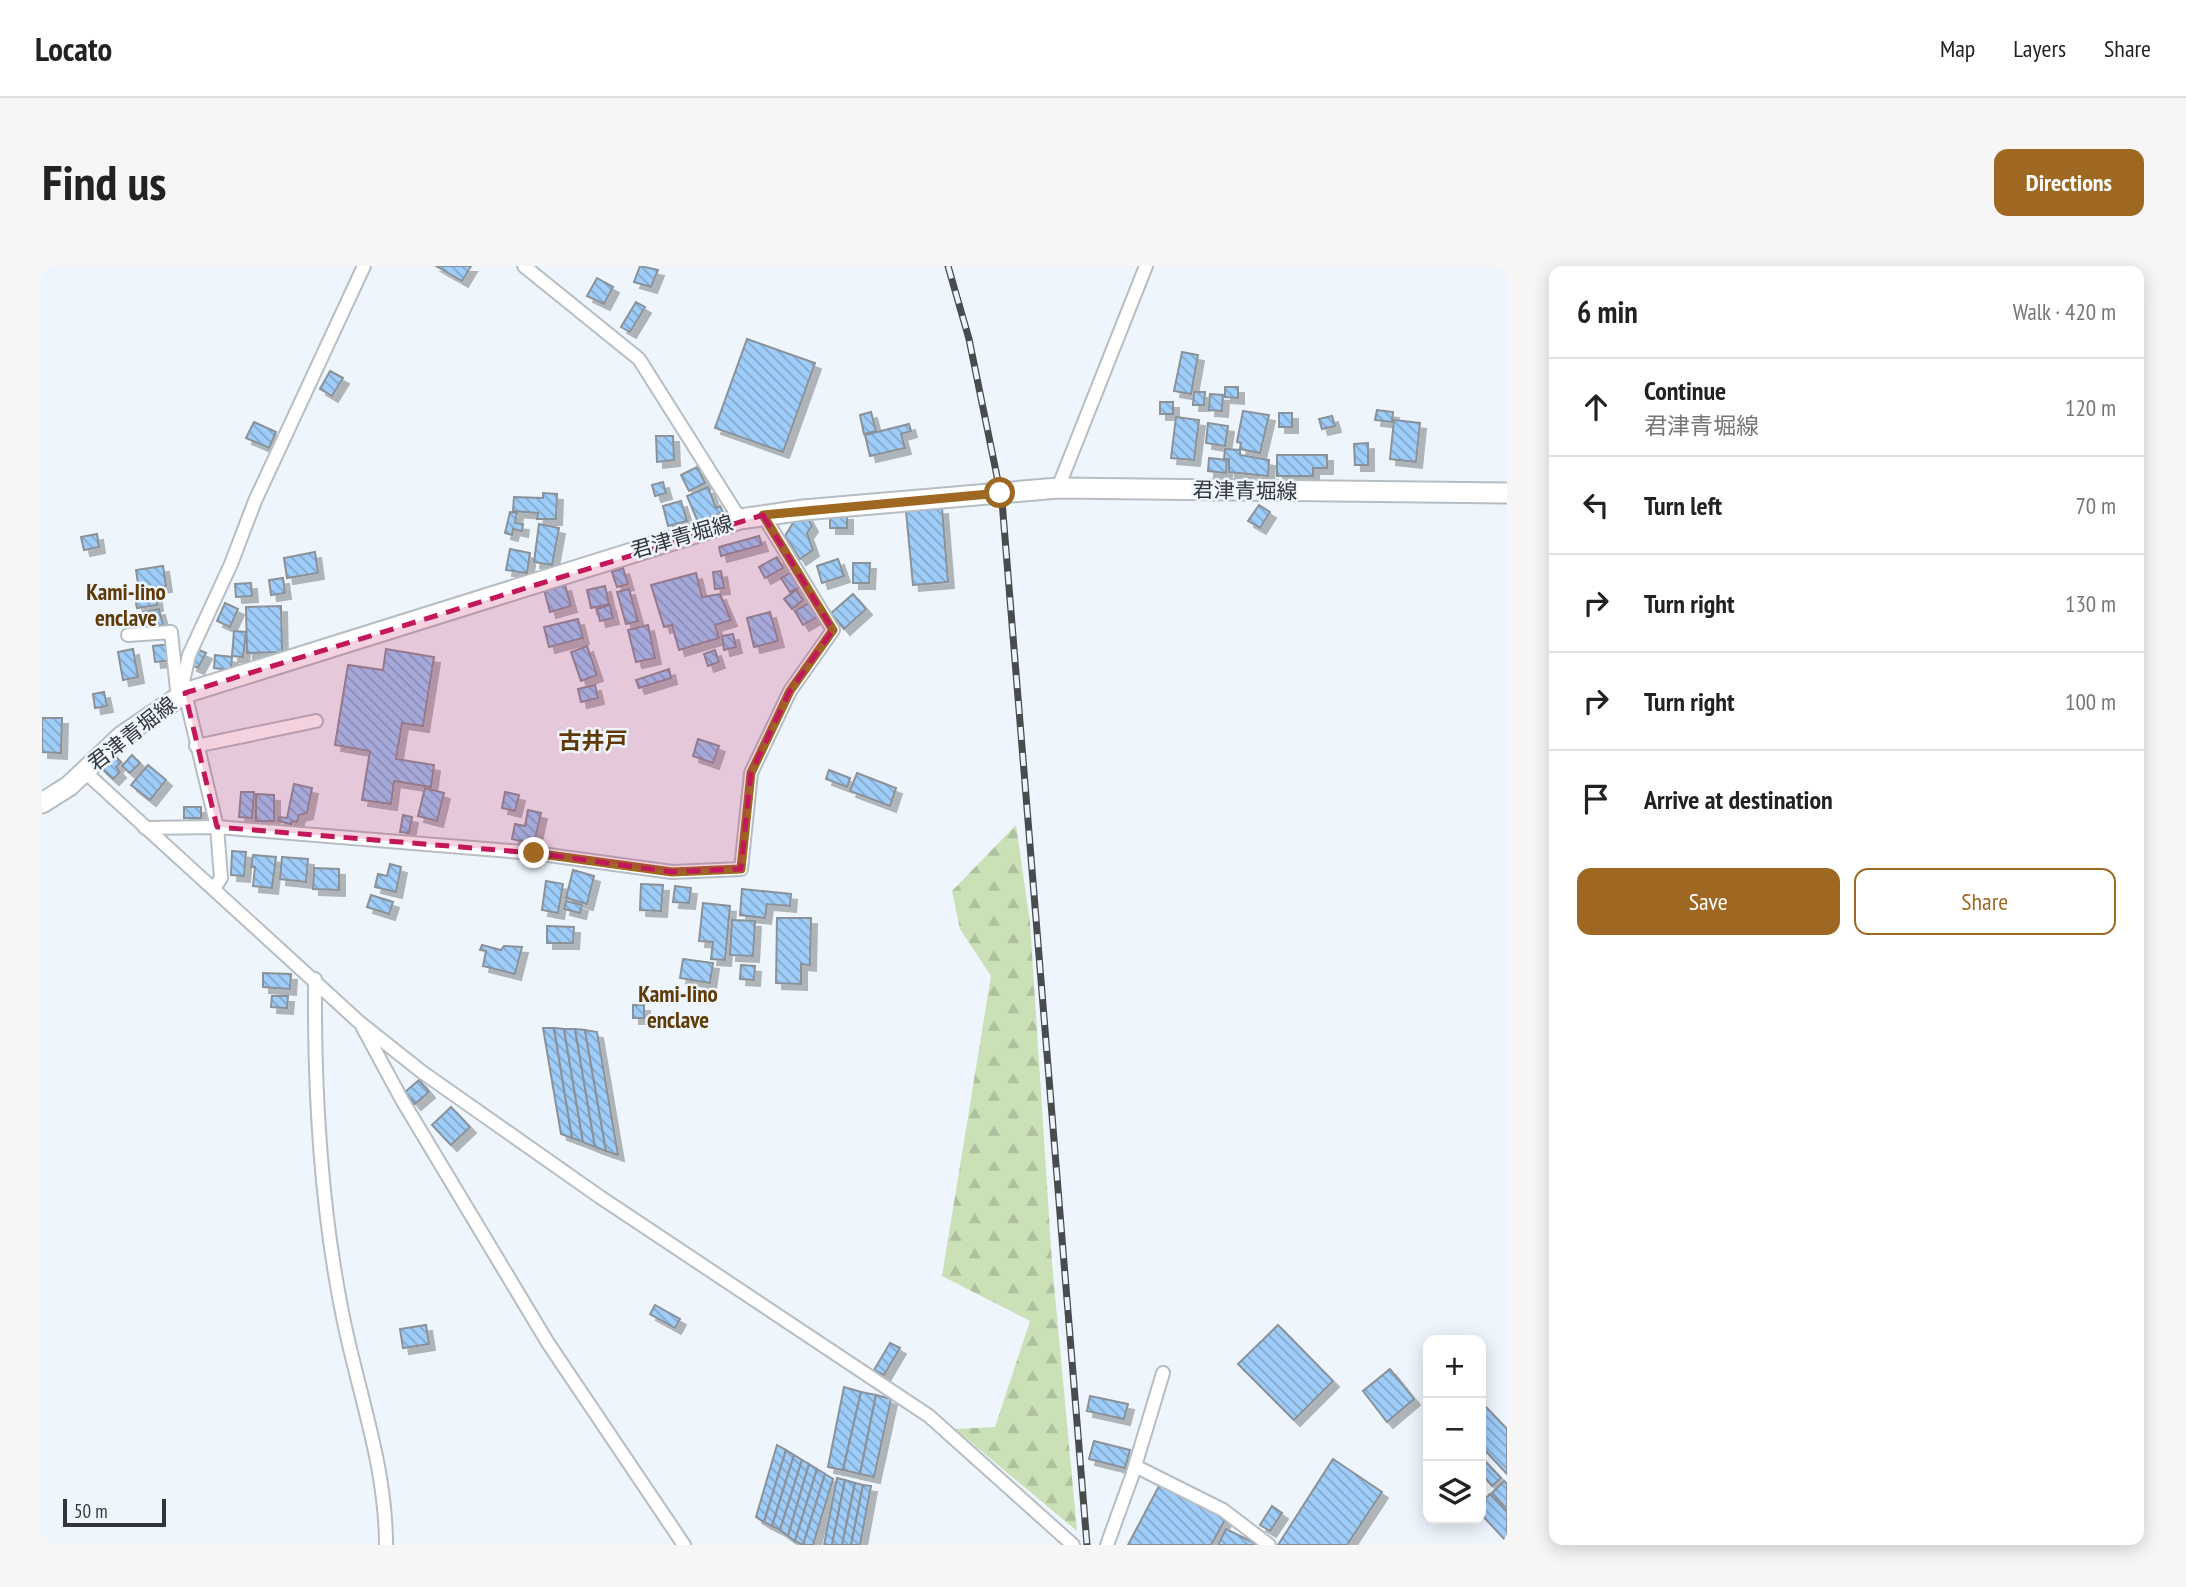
<!DOCTYPE html>
<html lang="en">
<head>
<meta charset="utf-8">
<style>
  :root { --surface:#fff; --page:#f6f6f6; --text:#222; --muted:#767676; --line:#e0e0e0; --accent:#9e6822 }
  body { margin:0; font-family:"PT Sans Narrow","Noto Sans JP",sans-serif; background:var(--page); color:var(--text) }
  .controls { position:absolute; right:21px; bottom:21px; display:grid; overflow:hidden; border-radius:14px; box-shadow:0 4px 18px #0003 }
  .controls button { width:63px; height:63px; display:grid; place-items:center; padding:0; border:0; border-bottom:2px solid var(--line); background:var(--surface); color:var(--text); font:35px sans-serif }
  .scale { position:absolute; left:21px; bottom:18px; width:103px; box-sizing:border-box; padding-left:7px; border:4px solid #333638; border-top:0; font-size:19px; line-height:24px; white-space:nowrap; color:#333638; -webkit-text-stroke:5px #eef5fc; paint-order:stroke }
  .stop { position:absolute; width:21px; height:21px; margin:-16px; border:5px solid #9e6822; border-radius:50%; background:#fff }
  .stop.end { background:#9e6822; border-color:#fff; box-shadow:0 2px 7px #0008 }
  .list { margin:0; padding:0; list-style:none }
  h2 { display:flex; justify-content:space-between; align-items:center; height:91px; margin:0; padding:0 28px; font-size:30px }
  h2 small { font-size:23px; font-weight:400; color:var(--muted) }
  .list li { display:grid; grid-template-columns:46px 1fr auto; gap:21px; align-items:center; box-sizing:border-box; height:98px; padding:0 28px; border-top:2px solid var(--line) }
  .list b { display:block; font-size:26px; white-space:nowrap }
  .list p { margin:0; font-size:23px; white-space:nowrap; color:var(--muted) }
  .list em { font-size:23px; font-style:normal; color:var(--muted) }
  .actions { display:flex; gap:14px; padding:21px 28px }
  .actions a { flex:1; padding:16px 0; border:2px solid var(--accent); border-radius:14px; text-align:center; font-size:24px; color:var(--accent) }
  .actions .main { background:var(--accent); color:#fff }
  .icon { flex:none; width:38px; height:38px; fill:none; stroke:currentColor; stroke-width:2; stroke-linecap:round; stroke-linejoin:round }
  .map { position:relative; flex:none; width:1465px; height:1279px; overflow:hidden; border-radius:14px }
  header { display:flex; align-items:center; gap:42px; box-sizing:border-box; height:98px; padding:0 35px; background:var(--surface); border-bottom:2px solid var(--line) }
  header strong { font-size:33px }
  nav { display:flex; gap:38px; margin-inline-start:auto; font-size:24px }
  .intro { display:flex; align-items:center; justify-content:space-between; box-sizing:border-box; height:168px; padding:0 42px }
  h1 { margin:0; font-size:49px }
  .button { padding:18px 32px; border-radius:14px; background:var(--accent); color:#fff; font-size:24px; font-weight:700 }
  main { display:flex; gap:42px; padding:0 42px }
  aside { flex:1; background:var(--surface); border-radius:14px; box-shadow:0 4px 18px #0003 }
  .map>svg:first-child { display:block }
  .forest { fill:url(#forest-firs) }
  .building { fill:url(#building-back-hatch); stroke:#8b9198; stroke-width:2; filter:url(#shadow) }
  .lines { fill:none; stroke-linecap:round; stroke-linejoin:round }
  .minor-casing { stroke:#b6bdc3; stroke-width:16 }
  .secondary-casing { stroke:#b6bdc3; stroke-width:23 }
  .minor { stroke:#fff; stroke-width:12 }
  .secondary { stroke:#fff; stroke-width:19 }
  .rail-casing { stroke:#484c4e; stroke-width:7 }
  .rail { stroke:#eef5fc; stroke-width:4.5; stroke-dasharray:13; stroke-linecap:butt }
  .route { stroke:#9e6822; stroke-width:9 }
  .marked { fill:#c2185b; fill-opacity:0.2; stroke:#c2185b; stroke-width:5; stroke-dasharray:14 9; stroke-linejoin:round }
  .labels { text-anchor:middle; stroke-width:5; stroke-linejoin:round; paint-order:stroke }
  .street-label { font-size:21px; fill:#333638; stroke:#eef5fc }
  .neighbourhood-label { font-size:23px; font-weight:bold; fill:#5f3a06; stroke:#eef5fc }
</style>
</head>
<body>
<header>
<strong>Locato</strong>
<nav><a>Map</a><a>Layers</a><a>Share</a></nav>
</header>
<div class="intro"><h1>Find us</h1><a class="button">Directions</a></div>
<main>
<div class="map">
<svg width="1465" height="1279" viewBox="0 0 1465 1279">
  <defs>
    <pattern id="forest-firs" width="22" height="20" patternUnits="userSpaceOnUse" patternTransform="scale(1.75)"><rect width="22" height="20" fill="#cae0b7"/><path d="M5 1l3.5 6h-7zM16 11l3.5 6h-7z" fill="#aec19e"/></pattern>
    <pattern id="building-back-hatch" width="6" height="6" patternUnits="userSpaceOnUse" patternTransform="scale(1.75)"><rect width="6" height="6" fill="#9ecdf9"/><path d="M-1 5l2 2M0 0l6 6M5-1l2 2" fill="none" stroke="#81a7cb"/></pattern>
    <filter id="shadow"><feDropShadow dx="6" dy="6" stdDeviation="0" flood-color="#0004"/></filter>
  </defs>
  <rect width="100%" height="100%" fill="#eef5fc"/>
  <!-- forest -->
  <path class="forest" d="M974,559L988,656L1010,997L1035,1265L913,1163L953,1161L988,1055L900,1010L949,710L918,663L910,625Z"/>
  <!-- building -->
  <g class="building">
    <path d="M394,0H429L420,15Z"/>
    <path d="M598,0L616,4L609,21L592,16Z"/>
    <path d="M555,12L571,21L562,38L545,30Z"/>
    <path d="M594,36L603,41L588,66L579,61Z"/>
    <path d="M705,73L773,97L741,186L673,162Z"/>
    <path d="M1140,86L1156,89L1149,128L1132,125Z"/>
    <path d="M288,105L301,112L290,130L278,123Z"/>
    <path d="M1183,121H1196V132L1183,131Z"/>
    <path d="M1152,126H1163L1162,139H1151Z"/>
    <path d="M1168,128L1181,129L1180,145L1167,144Z"/>
    <rect x="1118" y="136" width="13" height="12"/>
    <path d="M1335,144L1351,146L1350,156L1333,154Z"/>
    <path d="M1201,145L1227,149L1218,187L1198,183L1199,177L1195,176Z"/>
    <path d="M829,146L834,165L822,168L818,149Z"/>
    <rect x="1237" y="147" width="13" height="14"/>
    <path d="M1290,150L1293,160L1280,163L1277,153Z"/>
    <path d="M1134,151L1157,154L1152,194L1129,192Z"/>
    <path d="M1352,154L1378,157L1374,196L1348,193Z"/>
    <path d="M212,156L234,166L227,182L204,172Z"/>
    <path d="M1166,157L1186,160L1183,180L1164,177Z"/>
    <path d="M867,158L869,165L859,168L863,182L828,190L823,169Z"/>
    <path d="M614,170H631L632,194L615,196Z"/>
    <path d="M1326,177V199H1313L1312,178Z"/>
    <path d="M1183,183L1198,184V189L1227,194L1226,210L1187,206V193H1182Z"/>
    <path d="M1235,189H1285V202H1271V210H1235Z"/>
    <path d="M1167,192L1185,194L1184,207L1166,205Z"/>
    <path d="M655,201L663,217L647,225L639,209Z"/>
    <path d="M621,216L624,227L613,230L610,219Z"/>
    <path d="M666,221L674,242L678,240L681,246L656,256L645,230Z"/>
    <path d="M501,227L515,228L514,253H495L496,247L471,245L472,231L501,232Z"/>
    <path d="M639,235L645,255L626,260L621,240Z"/>
    <path d="M1217,239L1228,246L1218,262L1206,255Z"/>
    <path d="M900,242L906,316L871,319L864,245Z"/>
    <path d="M468,246L475,247L473,257L481,258L480,265L471,263L470,269L463,267Z"/>
    <rect x="788" y="248" width="17" height="14"/>
    <path d="M764,249L770,260L765,267L771,284L758,293L743,270L754,252Z"/>
    <path d="M497,258L517,262L510,299L492,296Z"/>
    <path d="M55,268L57,281L42,284L39,271Z"/>
    <path d="M717,270L720,279L679,290L677,281Z"/>
    <path d="M468,283L488,287L485,307L464,304Z"/>
    <path d="M273,286L276,307L245,312L242,292Z"/>
    <path d="M735,291L741,302L723,312L717,301Z"/>
    <path d="M796,293L802,310L780,317L775,300Z"/>
    <path d="M811,297H828L827,317H811Z"/>
    <path d="M121,300L124,320L97,324L94,304Z"/>
    <path d="M581,302L586,318L575,321L570,306Z"/>
    <path d="M679,305L682,322L673,323L671,306Z"/>
    <path d="M654,307L660,331L678,328L689,354L673,359L677,372L637,384L630,359L622,361L609,319Z"/>
    <path d="M748,307L757,322L748,326L739,312Z"/>
    <path d="M241,312L243,327L229,329L227,314Z"/>
    <path d="M209,317L210,330L194,331L193,318Z"/>
    <path d="M523,319L529,340L508,346L502,324Z"/>
    <path d="M563,320L567,338L549,342L545,324Z"/>
    <path d="M113,323L115,339L95,342L93,332L101,331L100,326Z"/>
    <path d="M587,323L596,355L584,358L575,326Z"/>
    <path d="M754,324L761,334L750,343L742,333Z"/>
    <path d="M811,328L824,343L802,363L789,347Z"/>
    <path d="M183,337L196,343L188,361L175,355Z"/>
    <path d="M767,337L775,351L761,359L753,345Z"/>
    <path d="M568,339L571,352L558,355L555,343Z"/>
    <path d="M239,340L240,386L205,387L204,341Z"/>
    <path d="M117,343L121,359L96,365L94,354L102,353L101,346Z"/>
    <path d="M728,346L736,375L712,381L705,352Z"/>
    <path d="M536,353L541,372L507,381L502,361Z"/>
    <path d="M606,359L613,392L594,396L586,364Z"/>
    <path d="M192,365L204,366L201,391L190,390Z"/>
    <path d="M691,368L694,381L682,384L680,370Z"/>
    <path d="M130,378L132,394L113,396L111,380Z"/>
    <path d="M545,380L555,409L539,415L529,386Z"/>
    <path d="M91,383L96,411L81,414L76,386Z"/>
    <path d="M344,383L392,391L381,460L360,457L354,493L392,499L389,521L352,515L349,538L320,534L328,485L293,479L306,399L341,404Z"/>
    <path d="M157,384L164,387L156,402L149,399Z"/>
    <path d="M673,384L677,396L666,400L662,388Z"/>
    <path d="M173,389L190,391L189,404L172,402Z"/>
    <path d="M627,403L629,412L597,422L594,414Z"/>
    <path d="M553,419L556,432L539,436L536,423Z"/>
    <path d="M62,426L65,440L53,442L51,428Z"/>
    <path d="M0,452H20L19,487L0,486Z"/>
    <path d="M656,473L677,480L671,497L651,490Z"/>
    <path d="M72,489L79,496L74,501L78,506L71,513L59,502Z"/>
    <path d="M90,489L98,497L88,507L80,500Z"/>
    <path d="M106,499L124,514L108,534L89,519Z"/>
    <path d="M787,504L808,512L805,521L784,513Z"/>
    <path d="M815,507L854,522L848,540L808,525Z"/>
    <path d="M252,518L270,522L265,547L257,549L255,556L250,555L249,558L236,555L237,551L245,552Z"/>
    <path d="M383,522L402,527L395,555L376,550Z"/>
    <path d="M199,526H212L210,552L197,551Z"/>
    <path d="M463,526L477,529L473,545L460,542Z"/>
    <path d="M214,528L232,529V555H214Z"/>
    <rect x="142" y="541" width="17" height="11"/>
    <path d="M486,544L499,547L492,578L470,573L473,558L483,560Z"/>
    <path d="M361,549L370,551L367,567L358,566Z"/>
    <path d="M190,585L204,586L202,610L189,609Z"/>
    <path d="M211,589L234,591L230,622L211,620L213,601H209Z"/>
    <path d="M240,591L266,593L264,616L238,613Z"/>
    <path d="M348,598L359,601L354,626L333,621L336,608L345,610Z"/>
    <path d="M272,602L297,603V624L271,623Z"/>
    <path d="M531,604L552,610L545,638L524,632Z"/>
    <path d="M504,615L521,618L516,647L500,644Z"/>
    <path d="M599,618L621,619L619,645L598,644Z"/>
    <path d="M633,620L649,622L647,637L631,636Z"/>
    <path d="M700,623L749,628L748,640L725,638L723,652L698,649Z"/>
    <path d="M329,629L351,636L347,648L325,641Z"/>
    <path d="M524,635L540,639L538,647L522,643Z"/>
    <path d="M661,637L688,640L683,694L669,693L671,676L657,675Z"/>
    <path d="M735,652H769L768,699L759,698V718L734,717Z"/>
    <path d="M690,654L713,655L711,690L688,689Z"/>
    <path d="M505,660L532,661L531,677H505Z"/>
    <path d="M440,679L459,684L462,680L480,681L473,708L441,700L444,685L438,684Z"/>
    <path d="M641,693L671,697L668,717L638,712Z"/>
    <path d="M699,699L713,700L712,714L698,713Z"/>
    <path d="M221,707L249,708L248,723L221,721Z"/>
    <path d="M230,730H246L245,742L229,741Z"/>
    <rect x="591" y="739" width="11" height="13"/>
    <path d="M501,762H512L530,872L519,868Z"/>
    <path d="M512,762L522,763L541,876L530,872Z"/>
    <path d="M522,763H533L553,881L541,876Z"/>
    <path d="M533,763L543,764L564,885L553,881Z"/>
    <path d="M543,764L555,766L576,889L564,885Z"/>
    <path d="M377,814L387,826L373,838L363,826Z"/>
    <path d="M409,841L428,861L409,879L390,859Z"/>
    <path d="M613,1039L638,1053L633,1062L608,1048Z"/>
    <path d="M384,1059L387,1078L361,1082L358,1063Z"/>
    <path d="M1236,1059L1291,1115L1252,1154L1196,1098Z"/>
    <path d="M848,1077L858,1082L842,1109L832,1104Z"/>
    <path d="M1348,1103L1372,1133L1345,1156L1321,1125Z"/>
    <path d="M802,1121L819,1126L801,1204L786,1201Z"/>
    <path d="M819,1126L834,1129L818,1208L801,1204Z"/>
    <path d="M834,1129L849,1133L832,1211L818,1208Z"/>
    <path d="M1048,1130L1086,1138L1082,1153L1045,1145Z"/>
    <path d="M1439,1136L1465,1163V1208L1439,1180Z"/>
    <path d="M1052,1175L1088,1184L1083,1202L1047,1193Z"/>
    <path d="M735,1179L744,1184L722,1256L714,1251Z"/>
    <path d="M744,1184L752,1189L730,1260L722,1256Z"/>
    <path d="M752,1189L760,1194L738,1264L730,1260Z"/>
    <path d="M1439,1191L1459,1212L1450,1220L1439,1207Z"/>
    <path d="M1291,1193L1340,1226L1305,1279H1236Z"/>
    <path d="M760,1194L767,1198L746,1270L738,1264Z"/>
    <path d="M767,1198L775,1203L753,1275L746,1270Z"/>
    <path d="M775,1203L783,1208L761,1279L753,1275Z"/>
    <path d="M783,1208L791,1213L771,1279H761Z"/>
    <path d="M795,1212L803,1214L790,1279H782Z"/>
    <path d="M803,1214L813,1217L800,1279H790Z"/>
    <path d="M1462,1215L1465,1218V1243L1450,1227Z"/>
    <path d="M813,1217L821,1219L809,1279H800Z"/>
    <path d="M1118,1218L1184,1252L1169,1279H1086Z"/>
    <path d="M821,1219L829,1220L818,1279H809Z"/>
    <path d="M1448,1228L1465,1246V1276L1439,1248V1237Z"/>
    <path d="M1230,1240L1240,1247L1228,1265L1218,1259Z"/>
    <path d="M1184,1263L1216,1279H1176Z"/>
  </g>
  <g class="lines">
    <defs>
      <g id="minor">
        <path d="M482,0L597,93L698,253"/>
        <path d="M1016,222L1104,0"/>
        <path d="M86,369L129,366L135,424"/>
        <path d="M154,480L274,455"/>
        <path d="M42,505L317,756L380,806L558,931L887,1150L1031,1279"/>
        <path d="M103,562L175,561L492,587L630,606L699,603L709,507L748,425L791,364L721,249"/>
        <path d="M173,621L179,612L175,561L143,427L141,416L147,389L189,298L213,235L322,0"/>
        <path d="M273,713C272,825 278,936 300,1046C315,1124 344,1198 344,1279"/>
        <path d="M321,762L360,834L506,1077L642,1279"/>
        <path d="M1093,1200L1181,1244L1227,1279"/>
        <path d="M1065,1279L1090,1210L1121,1107"/>
      </g>
      <path id="secondary" d="M0,537L27,520L80,470L143,427L698,253L761,244L1016,222L1465,227"/>
    </defs>
    <!-- minor casing -->
    <use href="#minor" class="minor-casing"/>
    <!-- secondary casing -->
    <use href="#secondary" class="secondary-casing"/>
    <!-- minor -->
    <use href="#minor" class="minor"/>
    <!-- secondary -->
    <use href="#secondary" class="secondary"/>
    <defs>
      <path id="rail" d="M906,0L927,73L960,235L1045,1279"/>
    </defs>
    <!-- rail casing -->
    <use href="#rail" class="rail-casing"/>
    <!-- rail -->
    <use href="#rail" class="rail"/>
  </g>
  <g class="lines">
    <!-- route -->
    <path class="route" d="M492,587L630,606L699,603L709,507L748,425L791,364L721,249L958,227"/>
  </g>
  <!-- marked area -->
  <path class="marked" d="M721,249L791,364L748,425L709,507L699,603L630,606L492,587L175,561L143,427Z"/>
  <g class="labels">
    <!-- street labels -->
    <g class="street-label">
      <text transform="translate(1203 225) rotate(1)" y="7">君津青堀線</text>
      <text transform="translate(640 271) rotate(-16)" y="7">君津青堀線</text>
      <text transform="translate(90 468) rotate(-38)" y="7">君津青堀線</text>
    </g>
    <!-- neighbourhood labels -->
    <g class="neighbourhood-label">
      <text x="84" y="334">Kami-Iino<tspan x="84" dy="26">enclave</tspan></text>
      <text x="551" y="483">古井戸</text>
      <text x="636" y="736">Kami-Iino<tspan x="636" dy="26">enclave</tspan></text>
    </g>
  </g>
</svg>
<div class="controls">
<button>+</button>
<button>−</button>
<button><svg class="icon" aria-label="layers" viewBox="0 0 24 24"><path d="M12 4l9 5-9 5-9-5zM3 14l9 5 9-5"/></svg></button>
</div>
<div class="scale">50 m</div>
<div class="stop" style="left:958px;top:227px"></div>
<div class="stop end" style="left:492px;top:587px"></div>
</div>
<aside>
<h2>6 min<small>Walk · 420 m</small></h2>
<ul class="list">
<li><svg class="icon" aria-label="ahead" viewBox="0 0 24 24"><path d="M12 20V5M6 11l6-6 6 6"/></svg><div><b>Continue</b><p>君津青堀線</p></div><em>120 m</em></li>
<li><svg class="icon" aria-label="left" viewBox="0 0 24 24"><path d="M17 20v-9H6M10 6l-5 5 5 5"/></svg><div><b>Turn left</b></div><em>70 m</em></li>
<li><svg class="icon" aria-label="right" viewBox="0 0 24 24"><path d="M7 20v-9h11M14 6l5 5-5 5"/></svg><div><b>Turn right</b></div><em>130 m</em></li>
<li><svg class="icon" aria-label="right" viewBox="0 0 24 24"><path d="M7 20v-9h11M14 6l5 5-5 5"/></svg><div><b>Turn right</b></div><em>100 m</em></li>
<li><svg class="icon" aria-label="arrive" viewBox="0 0 24 24"><path d="M6 21V4h12l-3 4 3 4H6"/></svg><div><b>Arrive at destination</b></div></li>
</ul>
<div class="actions"><a class="main">Save</a><a>Share</a></div>
</aside>
</main>
</body>
</html>
